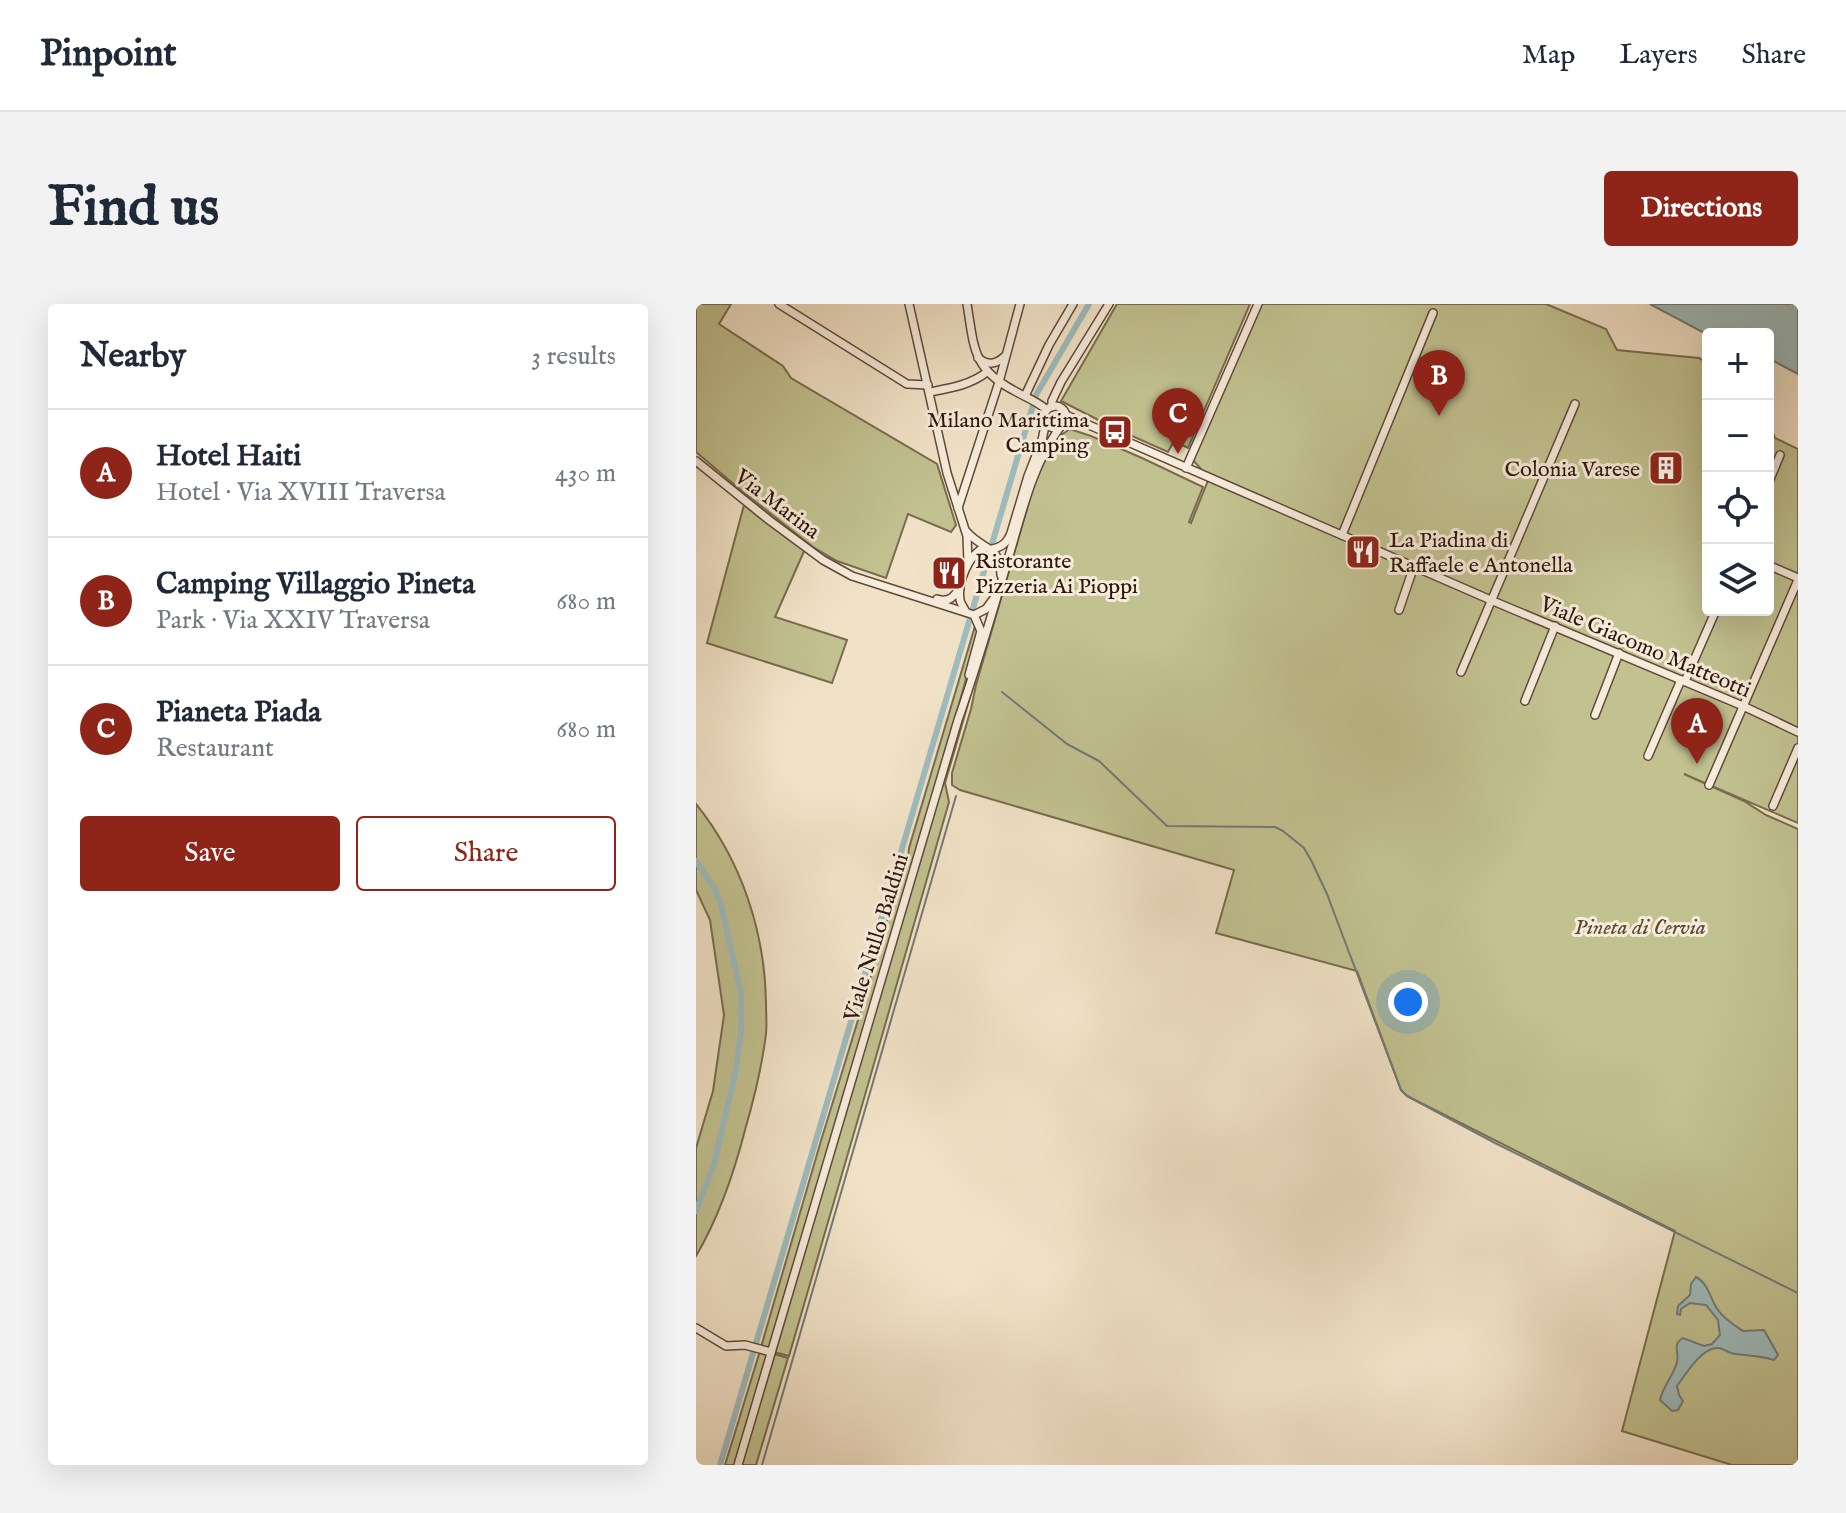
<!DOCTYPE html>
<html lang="en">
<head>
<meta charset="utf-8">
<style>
  :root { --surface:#fff; --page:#f2f2f3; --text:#1f2937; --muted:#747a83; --line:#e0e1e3; --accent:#8f2418 }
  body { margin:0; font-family:"IM FELL English",serif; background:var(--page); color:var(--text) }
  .controls { position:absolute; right:24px; top:24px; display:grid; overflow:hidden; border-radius:8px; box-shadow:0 8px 32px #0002 }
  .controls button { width:72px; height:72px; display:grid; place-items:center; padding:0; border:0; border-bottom:2px solid var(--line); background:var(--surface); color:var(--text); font:40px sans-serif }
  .you { position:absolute; left:712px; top:698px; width:28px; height:28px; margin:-20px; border:6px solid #fff; border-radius:50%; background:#1a73e8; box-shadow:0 0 0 12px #1a73e833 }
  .badge { display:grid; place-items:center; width:52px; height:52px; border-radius:50%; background:var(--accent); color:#fff; font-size:26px; font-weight:700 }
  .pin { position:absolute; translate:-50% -66px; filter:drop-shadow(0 2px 4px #0008) }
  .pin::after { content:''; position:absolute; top:42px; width:28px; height:24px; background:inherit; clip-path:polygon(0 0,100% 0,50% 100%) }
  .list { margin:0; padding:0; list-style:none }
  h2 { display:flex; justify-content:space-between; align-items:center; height:104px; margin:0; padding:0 32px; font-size:34px }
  h2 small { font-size:26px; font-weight:400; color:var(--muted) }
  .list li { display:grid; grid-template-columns:52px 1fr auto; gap:24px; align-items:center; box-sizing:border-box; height:128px; padding:0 32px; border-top:2px solid var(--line) }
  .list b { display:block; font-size:30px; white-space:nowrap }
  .list p { margin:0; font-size:26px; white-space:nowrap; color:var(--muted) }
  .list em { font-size:26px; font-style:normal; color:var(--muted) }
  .actions { display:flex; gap:16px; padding:24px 32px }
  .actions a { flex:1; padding:18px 0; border:2px solid var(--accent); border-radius:8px; text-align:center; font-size:28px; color:var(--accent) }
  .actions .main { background:var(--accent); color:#fff }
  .icon { flex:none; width:44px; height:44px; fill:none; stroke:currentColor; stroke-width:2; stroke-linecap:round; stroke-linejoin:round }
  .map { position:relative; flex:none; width:1102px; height:1161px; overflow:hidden; border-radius:8px }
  header { display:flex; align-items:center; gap:48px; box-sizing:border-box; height:112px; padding:0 40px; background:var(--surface); border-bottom:2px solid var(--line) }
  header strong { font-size:38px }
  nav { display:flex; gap:44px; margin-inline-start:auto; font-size:28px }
  .intro { display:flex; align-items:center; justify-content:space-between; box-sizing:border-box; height:192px; padding:0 48px }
  h1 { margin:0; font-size:56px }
  .button { padding:20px 36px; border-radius:8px; background:var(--accent); color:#fff; font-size:28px; font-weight:700 }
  main { display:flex; gap:48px; padding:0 48px }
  aside { flex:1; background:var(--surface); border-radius:8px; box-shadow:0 8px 32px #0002 }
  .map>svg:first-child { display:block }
  .green { fill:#c2c190; stroke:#796c4e; stroke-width:2 }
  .water { fill:#9ebcbe; stroke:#727a77; stroke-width:2 }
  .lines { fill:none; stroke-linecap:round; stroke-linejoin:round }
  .stream { stroke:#727a77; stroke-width:2 }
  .canal { stroke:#9ebcbe; stroke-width:6 }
  .minor-casing { stroke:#60493b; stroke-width:10 }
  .minor { stroke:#f6ecdb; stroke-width:7 }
  .labels { text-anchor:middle; stroke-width:6; stroke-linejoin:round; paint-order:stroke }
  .poi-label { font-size:22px; fill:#30160c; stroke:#f6ecdb; text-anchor:end }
  .street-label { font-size:22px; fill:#30160c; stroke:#f6ecdb }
  .park-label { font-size:22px; font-style:italic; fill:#5c4934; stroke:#f6ecdb }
</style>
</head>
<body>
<header>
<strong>Pinpoint</strong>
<nav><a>Map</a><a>Layers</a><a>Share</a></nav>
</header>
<div class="intro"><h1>Find us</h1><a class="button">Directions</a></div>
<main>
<aside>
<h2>Nearby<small>3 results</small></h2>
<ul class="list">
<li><span class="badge">A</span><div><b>Hotel Haiti</b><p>Hotel · Via XVIII Traversa</p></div><em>430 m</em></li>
<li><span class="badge">B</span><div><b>Camping Villaggio Pineta</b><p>Park · Via XXIV Traversa</p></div><em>680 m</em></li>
<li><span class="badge">C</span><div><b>Pianeta Piada</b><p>Restaurant</p></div><em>680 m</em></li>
</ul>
<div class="actions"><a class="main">Save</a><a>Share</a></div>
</aside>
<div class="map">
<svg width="1102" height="1161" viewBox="0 0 1102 1161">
  <rect width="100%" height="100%" fill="#f1e2c7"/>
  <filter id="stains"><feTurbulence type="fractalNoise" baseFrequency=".0025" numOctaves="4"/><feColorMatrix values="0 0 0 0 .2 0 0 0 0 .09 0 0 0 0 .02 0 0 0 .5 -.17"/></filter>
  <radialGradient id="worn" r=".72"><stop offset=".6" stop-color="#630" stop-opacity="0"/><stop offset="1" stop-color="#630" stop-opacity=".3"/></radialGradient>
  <!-- green -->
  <g class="green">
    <path d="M0,0H35L23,20L87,62L95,74L241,160L260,221L255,228L212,210L190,274L141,257L117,243L47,188L0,148Z"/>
    <path d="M421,0H554L492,144L478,137L472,148L418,124L365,97Z"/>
    <path d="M565,0H850L910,25L921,46L1003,54L1012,60V306H1072V116L1079,134L1102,145V519L988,470L1048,497L1070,511L1102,525V1161H1036L926,1127L979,927L711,792L705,786L661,667L520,629L538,566L264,486L256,481V469L275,405L280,381L344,160L358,136L374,125L395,132L446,154L507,183L493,218L495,219L513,174L497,156Z"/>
    <path d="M48,201L109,245L79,313L151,336L136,379L11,339Z"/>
    <path d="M279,322L283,328L262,404L74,1042L69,1044L65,1043L124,840L174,677L176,667L206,566L212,555L213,544Z"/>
    <path d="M279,376L249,479L253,498L169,791L93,1052L78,1048L268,408Z"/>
    <path d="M0,500C45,556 69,627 70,699C70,709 71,720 70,730C66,762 58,795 49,826C38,869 23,913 0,952V844L17,787L28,711L14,616L0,586Z"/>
    <path d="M64,1047L68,1048L71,1052L39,1161H29Z"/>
    <path d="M78,1050L92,1054L60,1161H45Z"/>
  </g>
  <!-- water -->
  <g class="water">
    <path d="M954,0H1102V70L1072,54V30L1012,31Z"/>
    <path d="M1000,973C1013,980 1014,995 1022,1006C1028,1015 1038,1021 1047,1027L1068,1026L1082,1051L1078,1056C1066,1052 1052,1051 1040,1050C1033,1050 1028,1044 1022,1044C1007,1042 989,1071 981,1082L983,1091L987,1097L982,1106L976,1107L964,1096C967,1082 978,1071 981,1058C984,1046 975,1042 987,1034L1008,1042L1016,1040L1024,1031L1022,1016L1010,1001L994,999L985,1005L984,1011L981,1010L982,1002L994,991L995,980Z"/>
  </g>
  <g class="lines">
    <!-- stream -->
    <g class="stream">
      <path d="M306,388L371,440L403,457L471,522L579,523L587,527L608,544L615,556L631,590L705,786L711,792L799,839L1102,989"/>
      <path d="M66,1161L260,492"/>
    </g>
    <!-- canal -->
    <g class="canal">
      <path d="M0,557L18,584L24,597L45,689V727L40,766L18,860L0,907"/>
      <path d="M24,1161L340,91L393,0"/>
    </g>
    <defs>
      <g id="minor">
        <path d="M83,0L211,80L232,81"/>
        <path d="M213,0L251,169L271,232L272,258"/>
        <path d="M271,0C278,42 276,64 317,86C329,93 341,97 351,106"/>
        <path d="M282,54C292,61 299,61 308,53"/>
        <path d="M234,88C255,84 274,81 291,68"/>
        <path d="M329,92L353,41L377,0"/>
        <circle cx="359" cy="113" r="11"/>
        <path d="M356,103V97L365,78L413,0"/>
        <path d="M370,111L797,297L1047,402L1102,428"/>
        <path d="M0,157L73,216L127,256L156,272L278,311L285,327L273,371"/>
        <path d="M490,164L562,0"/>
        <path d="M1072,180L1084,151"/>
        <path d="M262,204L303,78L324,0"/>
        <path d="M271,228C288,247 304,241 305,271"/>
        <path d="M646,231L737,9"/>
        <path d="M296,245C306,243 311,239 315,229L332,172L346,136L350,117"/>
        <path d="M1072,261L1102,274"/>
        <path d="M241,295C253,299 258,293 264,283"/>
        <path d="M703,306L718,262"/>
        <path d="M270,308C268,304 265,300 264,296C261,278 273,250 289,243"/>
        <path d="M278,311L290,305L298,294"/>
        <path d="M765,368L879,100"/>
        <path d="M989,377L1020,306"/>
        <path d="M829,397L859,322"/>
        <path d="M899,411L923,349"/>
        <path d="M952,452L985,376"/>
        <path d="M1013,481L1102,276"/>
        <path d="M1077,502L1102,444"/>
        <path d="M0,1024L30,1042L49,1041L75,1048"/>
        <path d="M42,1161L262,416C281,362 297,307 313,252C326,208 337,159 365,122"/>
      </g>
    </defs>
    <!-- minor casing -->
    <use href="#minor" class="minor-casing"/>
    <!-- minor -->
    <use href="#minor" class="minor"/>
  </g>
  <!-- icons -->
  <defs>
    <symbol id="bus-square" viewBox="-11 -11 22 22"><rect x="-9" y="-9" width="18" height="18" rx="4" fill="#8f2418" stroke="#f6ecdb"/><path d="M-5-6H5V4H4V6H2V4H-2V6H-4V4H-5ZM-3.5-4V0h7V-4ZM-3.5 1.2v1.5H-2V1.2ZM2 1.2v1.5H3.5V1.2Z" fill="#fff"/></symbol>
    <symbol id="building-square" viewBox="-11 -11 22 22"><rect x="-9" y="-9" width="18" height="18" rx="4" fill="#8f2418" stroke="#f6ecdb"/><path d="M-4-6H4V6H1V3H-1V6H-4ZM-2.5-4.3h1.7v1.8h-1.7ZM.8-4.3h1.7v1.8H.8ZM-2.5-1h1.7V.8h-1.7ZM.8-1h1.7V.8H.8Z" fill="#fff"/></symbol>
    <symbol id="restaurant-square" viewBox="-11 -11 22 22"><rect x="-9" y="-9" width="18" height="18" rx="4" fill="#8f2418" stroke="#f6ecdb"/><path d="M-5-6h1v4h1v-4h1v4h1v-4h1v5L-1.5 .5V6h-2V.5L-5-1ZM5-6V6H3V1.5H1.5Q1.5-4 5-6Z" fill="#fff"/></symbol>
  </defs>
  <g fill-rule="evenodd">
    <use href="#bus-square" x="399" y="108" width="40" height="40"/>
    <use href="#building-square" x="950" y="144" width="40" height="40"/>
    <use href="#restaurant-square" x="647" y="228" width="40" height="40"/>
    <use href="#restaurant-square" x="233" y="249" width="40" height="40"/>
  </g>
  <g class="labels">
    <!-- poi labels -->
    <g class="poi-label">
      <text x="393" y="123">Milano Marittima<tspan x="393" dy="25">Camping</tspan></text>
      <text x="944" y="172">Colonia Varese</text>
      <text x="693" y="243" text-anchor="start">La Piadina di<tspan x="693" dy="25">Raffaele e Antonella</tspan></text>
      <text x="279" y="264" text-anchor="start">Ristorante<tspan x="279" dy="25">Pizzeria Ai Pioppi</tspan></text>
    </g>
    <!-- street labels -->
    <g class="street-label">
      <text transform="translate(82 199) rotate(37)" y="8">Via Marina</text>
      <text transform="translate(950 342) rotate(23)" y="8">Viale Giacomo Matteotti</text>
      <text transform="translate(179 633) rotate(-73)" y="8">Viale Nullo Baldini</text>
    </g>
    <!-- park labels -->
    <g class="park-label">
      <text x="944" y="630">Pineta di Cervia</text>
    </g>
  </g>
  <rect width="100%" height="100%" filter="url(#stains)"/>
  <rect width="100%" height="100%" fill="url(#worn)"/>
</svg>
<div class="controls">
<button>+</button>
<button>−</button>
<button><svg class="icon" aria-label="locate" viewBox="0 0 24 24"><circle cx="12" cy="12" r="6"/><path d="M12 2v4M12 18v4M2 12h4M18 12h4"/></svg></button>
<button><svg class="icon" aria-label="layers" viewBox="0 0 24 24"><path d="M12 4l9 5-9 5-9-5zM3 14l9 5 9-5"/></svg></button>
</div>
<div class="you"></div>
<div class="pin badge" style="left:1001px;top:460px">A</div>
<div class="pin badge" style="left:743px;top:112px">B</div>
<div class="pin badge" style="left:482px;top:150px">C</div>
</div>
</main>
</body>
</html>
